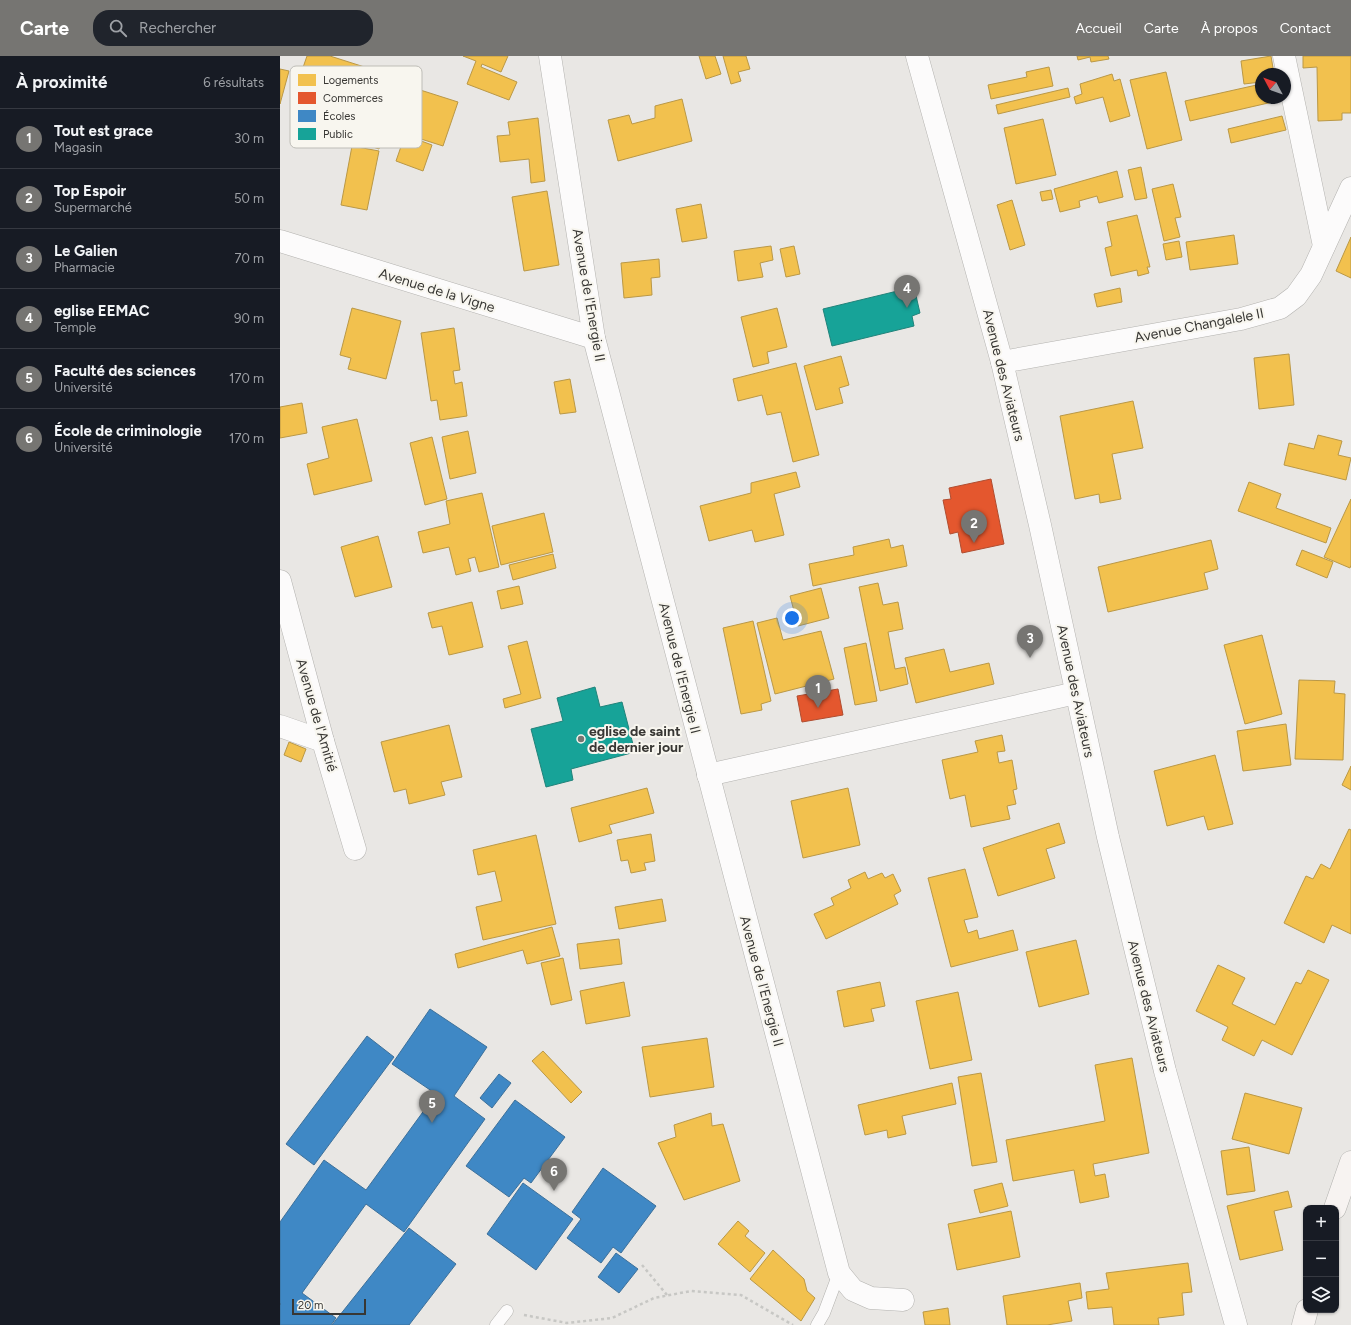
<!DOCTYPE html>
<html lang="fr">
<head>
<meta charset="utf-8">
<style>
  :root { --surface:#171b24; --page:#20242c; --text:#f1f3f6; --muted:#9ea1a6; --line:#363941; --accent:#767572 }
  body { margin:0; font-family:Figtree,sans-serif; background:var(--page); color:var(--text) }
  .controls { position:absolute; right:12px; bottom:12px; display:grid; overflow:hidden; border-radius:8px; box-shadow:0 1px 3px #0004 }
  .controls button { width:36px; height:36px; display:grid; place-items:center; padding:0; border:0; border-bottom:1px solid var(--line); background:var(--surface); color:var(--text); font:20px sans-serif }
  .compass { position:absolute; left:975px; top:12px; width:36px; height:36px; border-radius:50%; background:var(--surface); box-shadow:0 1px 3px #0004; rotate:311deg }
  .scale { position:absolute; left:12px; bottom:10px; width:74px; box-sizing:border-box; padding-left:4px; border:2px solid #383734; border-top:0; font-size:11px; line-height:14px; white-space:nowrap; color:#383734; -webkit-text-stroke:3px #f8f6ef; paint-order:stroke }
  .you { position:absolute; left:512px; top:562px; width:14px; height:14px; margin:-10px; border:3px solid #fff; border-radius:50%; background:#1a73e8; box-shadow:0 0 0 6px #1a73e833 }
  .badge { display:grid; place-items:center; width:26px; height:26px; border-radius:50%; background:var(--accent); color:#fff; font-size:13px; font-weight:700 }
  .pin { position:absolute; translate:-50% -33px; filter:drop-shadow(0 1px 2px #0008) }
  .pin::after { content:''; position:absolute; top:21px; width:14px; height:12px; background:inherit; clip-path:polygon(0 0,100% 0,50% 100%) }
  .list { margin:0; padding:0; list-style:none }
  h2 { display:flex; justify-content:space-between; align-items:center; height:52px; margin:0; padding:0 16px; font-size:17px }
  h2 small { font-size:13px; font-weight:400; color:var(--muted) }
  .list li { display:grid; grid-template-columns:26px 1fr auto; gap:12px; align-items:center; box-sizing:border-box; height:60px; padding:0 16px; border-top:1px solid var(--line) }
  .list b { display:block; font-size:15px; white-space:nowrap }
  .list p { margin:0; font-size:13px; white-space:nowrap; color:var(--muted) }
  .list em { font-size:13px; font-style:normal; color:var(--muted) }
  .icon { flex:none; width:22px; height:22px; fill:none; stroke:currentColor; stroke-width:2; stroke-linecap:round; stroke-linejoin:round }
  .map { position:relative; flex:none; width:1071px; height:1269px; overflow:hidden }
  header { display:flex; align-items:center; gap:24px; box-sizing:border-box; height:56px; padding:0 20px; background:var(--accent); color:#fff }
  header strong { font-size:19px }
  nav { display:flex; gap:22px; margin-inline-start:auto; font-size:14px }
  .search { width:280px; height:36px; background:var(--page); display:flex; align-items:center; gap:10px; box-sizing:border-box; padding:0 14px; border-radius:16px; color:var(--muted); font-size:15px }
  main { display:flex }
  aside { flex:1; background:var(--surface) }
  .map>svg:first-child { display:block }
  .homes { fill:#f2c14e; stroke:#ba9846 }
  .shops { fill:#e4572e; stroke:#b04d30 }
  .schools { fill:#3f88c5; stroke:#3d709a }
  .public { fill:#17a398; stroke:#21837a }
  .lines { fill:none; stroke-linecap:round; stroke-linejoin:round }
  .lane-casing { stroke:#b3b2af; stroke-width:13 }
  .street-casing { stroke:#b3b2af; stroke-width:23 }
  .secondary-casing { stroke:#b3b2af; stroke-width:23 }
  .path { stroke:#c7c7c4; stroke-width:2.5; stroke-dasharray:3 3; stroke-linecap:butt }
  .lane { stroke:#fcfbfb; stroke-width:12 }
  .street { stroke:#fcfbfb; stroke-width:22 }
  .secondary { stroke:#f7f3f1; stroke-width:22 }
  .poi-dot { fill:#767572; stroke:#f8f6ef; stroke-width:1.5 }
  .labels { text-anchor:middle; stroke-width:4; stroke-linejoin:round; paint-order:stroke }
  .street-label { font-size:14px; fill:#383734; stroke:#f8f6ef }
  .poi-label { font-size:14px; font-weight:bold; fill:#383734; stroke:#f8f6ef; text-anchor:start }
  .key { fill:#f8f6ef; stroke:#bebdb7; stroke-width:1 }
  .key-label { font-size:11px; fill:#383734 }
</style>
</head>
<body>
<header>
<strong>Carte</strong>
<div class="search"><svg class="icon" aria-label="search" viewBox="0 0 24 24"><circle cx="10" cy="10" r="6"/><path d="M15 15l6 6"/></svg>Rechercher</div>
<nav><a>Accueil</a><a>Carte</a><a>À propos</a><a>Contact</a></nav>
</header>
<main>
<aside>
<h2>À proximité<small>6 résultats</small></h2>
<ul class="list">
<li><span class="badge">1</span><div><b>Tout est grace</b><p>Magasin</p></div><em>30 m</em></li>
<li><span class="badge">2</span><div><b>Top Espoir</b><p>Supermarché</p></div><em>50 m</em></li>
<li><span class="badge">3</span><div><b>Le Galien</b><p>Pharmacie</p></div><em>70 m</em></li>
<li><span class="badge">4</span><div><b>eglise EEMAC</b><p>Temple</p></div><em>90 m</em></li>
<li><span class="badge">5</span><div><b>Faculté des sciences</b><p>Université</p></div><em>170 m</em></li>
<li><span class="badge">6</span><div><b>École de criminologie</b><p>Université</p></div><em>170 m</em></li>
</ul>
</aside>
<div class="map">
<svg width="1071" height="1269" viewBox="0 0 1071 1269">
  <rect width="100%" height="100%" fill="#e9e7e4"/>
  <!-- homes -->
  <g class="homes">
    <path d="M27,0H50L97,15L87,44L19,23Z"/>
    <path d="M183,0H228L221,16L202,8L201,11L237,26L229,44L187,28L196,5Z"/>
    <path d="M419,0H435L441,18L426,23Z"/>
    <path d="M443,0H466L470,13L458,16L461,25L451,28Z"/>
    <path d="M797,0H828L829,3L811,6L810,1L798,4Z"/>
    <path d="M991,0L994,18H981V26L964,28L961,5Z"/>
    <path d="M1023,0H1071V57H1062V64L1038,65L1037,11L1023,12Z"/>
    <path d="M769,11L773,30L711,43L708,29L747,21L746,16Z"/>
    <path d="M0,13L9,15L0,48Z"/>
    <path d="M886,16L902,84L867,93L850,24Z"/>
    <path d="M832,18L834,25L840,23L850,60L830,66L823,41L796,48L794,41L802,38L800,28Z"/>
    <path d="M981,28V42H996L997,45L910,65L905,45Z"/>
    <path d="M134,32L178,46L163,90L119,76Z"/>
    <path d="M788,32L790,41L718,58L716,49Z"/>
    <path d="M402,43L412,85L338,105L328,64L349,59L352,68L375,62V50Z"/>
    <path d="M78,59L107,67L99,93L71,84Z"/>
    <path d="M1002,60L1006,74L951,87L948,73Z"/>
    <path d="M258,62L265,125L251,127L249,103L220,106L217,80L230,79L228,66Z"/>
    <path d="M763,63L776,119L736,128L724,72Z"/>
    <path d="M125,79L152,89L143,115L116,105Z"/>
    <path d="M72,90L99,95L87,154L61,149Z"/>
    <path d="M861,111L867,142L855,144L848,114Z"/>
    <path d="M837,115L843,141L819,147L817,140L799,145L800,151L780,156L774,133Z"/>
    <path d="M893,128L901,161L895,162L900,181L884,185L872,133Z"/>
    <path d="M771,134L773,143L762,145L760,136Z"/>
    <path d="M267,135L279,209L244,215L232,141Z"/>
    <path d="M732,144L745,189L730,194L717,149Z"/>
    <path d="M421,148L427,182L402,186L396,153Z"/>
    <path d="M857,159L870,211H867L869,217L858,220L857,214L831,220L825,192L832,190L827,166Z"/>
    <path d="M954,179L958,208L910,214L906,186Z"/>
    <path d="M1071,181V222L1056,215Z"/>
    <path d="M899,185L902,201L886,204L883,188Z"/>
    <path d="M491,190L493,204L480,207L483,221L458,225L454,195Z"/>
    <path d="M514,190L520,218L506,221L500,193Z"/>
    <path d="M379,203L380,221L371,222L372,239L344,242L341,207Z"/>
    <path d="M840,232L842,246L817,251L814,238Z"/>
    <path d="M72,252L121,265L106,323L68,313L71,302L60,299Z"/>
    <path d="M497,252L507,291L487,296L489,307L473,311L461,261Z"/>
    <path d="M174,272L180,314L173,315L175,328L182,326L187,360L160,364L157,344L151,345L141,277Z"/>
    <path d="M1009,298L1014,349L979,353L974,302Z"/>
    <path d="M561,300L569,329L559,332L563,347L536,354L524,310Z"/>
    <path d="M516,307L539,399L513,406L501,356L487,359L482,339L458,345L453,323Z"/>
    <path d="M290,323L296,356L280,358L274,326Z"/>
    <path d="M853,345L863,392L832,398L841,443L820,447L819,438L795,443L780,360Z"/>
    <path d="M22,347L27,377L0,382V351Z"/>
    <path d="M77,363L92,425L34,439L27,408L49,402L42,371Z"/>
    <path d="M188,375L196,417L170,423L162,381Z"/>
    <path d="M1038,379L1062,385L1058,399L1071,402L1066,424L1004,409L1009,387L1034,393Z"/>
    <path d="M152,381L167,443L145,449L130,387Z"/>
    <path d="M516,416L520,431L494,438L504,479L475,486L472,474L429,485L420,450L471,437V427Z"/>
    <path d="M969,426L1001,438L996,452L1051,472L1046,487L958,455Z"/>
    <path d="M202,437L219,511L199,516L195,501L188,503L191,515L176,519L169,491L143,497L138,476L170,468L166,445Z"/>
    <path d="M1071,443V509L1070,512L1044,501Z"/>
    <path d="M264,457L273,496L221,509L212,470Z"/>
    <path d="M98,480L112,531L75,541L61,491Z"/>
    <path d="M609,483L611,492L623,489L627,510L533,530L529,508L574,499L573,491Z"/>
    <path d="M931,484L938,513L924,517L928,533L828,556L818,511Z"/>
    <path d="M1022,494L1053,506L1047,522L1016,509Z"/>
    <path d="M273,498L276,512L233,524L229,509Z"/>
    <path d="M598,527L603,549L618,546L623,573L608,576L615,613L625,611L628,628L600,635L579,531Z"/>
    <path d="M239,530L243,548L221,553L217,535Z"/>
    <path d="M541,532L549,562L518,570L510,540Z"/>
    <path d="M192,546L203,591L169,599L162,570L152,572L148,557Z"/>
    <path d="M497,562L503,584L541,575L554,623L495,638L477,567Z"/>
    <path d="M473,565L491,645L481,648L482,654L461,658L443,572Z"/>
    <path d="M982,579L1002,658L965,668L944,589Z"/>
    <path d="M247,585L261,642L225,652L223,643L241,638L228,590Z"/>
    <path d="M586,587L597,645L575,649L564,592Z"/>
    <path d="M664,593L670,616L709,607L714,628L636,647L625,602Z"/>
    <path d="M1019,624L1055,625L1054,637L1065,638L1063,704L1015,703Z"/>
    <path d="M1006,668L1011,709L963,715L957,675Z"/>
    <path d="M169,669L182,721L161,726L165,739L129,748L126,733L114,736L101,686Z"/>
    <path d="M722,679L725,695L717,696L719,707L732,704L737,733L733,734L736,748L727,750L730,763L691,771L685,739L670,743L662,704L698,696L695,685Z"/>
    <path d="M9,686L26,693L21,706L4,699Z"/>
    <path d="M935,699L953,768L928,774L924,760L887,770L874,715Z"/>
    <path d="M1071,710V734L1062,729Z"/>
    <path d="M367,732L374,757L329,769L332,777L299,786L291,752Z"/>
    <path d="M568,732L580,789L523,802L511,745Z"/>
    <path d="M779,767L785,787L766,793L775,822L718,840L703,792Z"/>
    <path d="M1069,773L1071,774V878L1052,869L1044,887L1004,867L1026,820L1033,823L1041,808L1050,813Z"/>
    <path d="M371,778L375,805L364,807L366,814L351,817L348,804L341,805L337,784Z"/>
    <path d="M256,779L276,868L203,884L196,851L222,845L215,815L198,819L193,794Z"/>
    <path d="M685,813L698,861L684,864L688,877L697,874L699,883L733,874L738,894L671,911L648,822Z"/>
    <path d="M585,816L588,823L602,817L605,822L613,818L621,835L614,839L618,848L546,883L534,858L554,849L551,842L571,832L568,824Z"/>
    <path d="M382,843L386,865L339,873L335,851Z"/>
    <path d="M272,871L280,900L247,908L243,894L178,912L175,898Z"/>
    <path d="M339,883L342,908L300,913L297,888Z"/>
    <path d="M796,884L809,938L759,951L746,896Z"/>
    <path d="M283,902L292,944L271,949L261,907Z"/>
    <path d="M938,909L965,922L952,948L995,969L1016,926L1021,928L1028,914L1049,924L1012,999L982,984L974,1000L942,984L948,971L916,955Z"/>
    <path d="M344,926L350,960L306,968L300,935Z"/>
    <path d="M600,926L605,950L591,953L594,965L564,971L557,935Z"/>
    <path d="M678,936L692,1004L650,1013L636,945Z"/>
    <path d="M427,982L434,1031L370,1041L362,991Z"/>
    <path d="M263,995L302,1036L291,1047L252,1005Z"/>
    <path d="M852,1002L869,1097L813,1108L815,1120L825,1118L829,1141L800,1147L794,1114L733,1125L726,1084L825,1065L815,1009Z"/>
    <path d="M701,1017L717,1106L692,1110L678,1021Z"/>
    <path d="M672,1027L676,1048L622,1060L626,1078L608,1082L607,1074L585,1079L578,1049Z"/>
    <path d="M965,1037L1022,1052L1009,1098L952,1083Z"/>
    <path d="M431,1057L432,1070L443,1068L460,1125L404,1144L378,1087L396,1081L394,1069Z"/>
    <path d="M969,1091L975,1135L947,1139L941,1095Z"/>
    <path d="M722,1127L728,1150L700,1157L694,1134Z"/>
    <path d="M1008,1135L1012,1151L994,1155L1003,1194L960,1204L947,1150Z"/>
    <path d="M731,1155L740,1201L677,1214L668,1168Z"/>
    <path d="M458,1165L469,1175L465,1180L485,1197L470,1216L438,1188Z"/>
    <path d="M493,1194L524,1223L527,1235L535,1242L521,1265L470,1223Z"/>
    <path d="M908,1207L912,1236L902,1237L904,1259L878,1262L879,1269H834L832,1251L808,1253L806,1236L829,1233L826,1217Z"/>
    <path d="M800,1227L802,1242L788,1245L792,1265L767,1269H727L723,1240Z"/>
    <path d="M668,1252L670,1269H645L643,1256Z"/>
  </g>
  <!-- shops -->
  <g class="shops">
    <path d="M711,423L724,488L682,497L678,476L670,478L663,444L671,443L669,432Z"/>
    <path d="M558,633L563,659L522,666L517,640Z"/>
  </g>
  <!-- schools -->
  <g class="schools">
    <path d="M150,953L207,991L174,1040L205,1063L124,1176L86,1148L22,1237L56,1262L51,1269H0V1249L1,1248L0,1247V1166L44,1104L86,1134L156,1038L112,1008Z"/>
    <path d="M87,980L114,1001L34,1109L6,1088Z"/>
    <path d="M219,1018L231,1027L212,1052L200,1042Z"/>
    <path d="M235,1044L285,1081L251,1127L244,1122L229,1141L186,1110Z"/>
    <path d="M323,1112L376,1150L341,1197L333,1191L321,1207L287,1182L301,1163L292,1156Z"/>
    <path d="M243,1127L293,1163L256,1214L207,1178Z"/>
    <path d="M129,1172L176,1208L129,1269H52Z"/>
    <path d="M336,1197L358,1213L339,1237L318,1221Z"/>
  </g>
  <!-- public -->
  <g class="public">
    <path d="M634,231L640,257L632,260L634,270L552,290L543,253Z"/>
    <path d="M315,631L320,651L342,646L355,696L291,713L293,724L266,731L251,673L283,665L277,642Z"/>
  </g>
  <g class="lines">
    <defs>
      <g id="lane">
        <path d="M216,1269L227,1255"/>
        <path d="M537,1269L544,1257L559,1217"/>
      </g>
      <g id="street">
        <path d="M270,0L314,282L559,1217L573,1234L591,1242L623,1244"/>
        <path d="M637,0L722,306L760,469L828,781L885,1015L956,1269"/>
        <path d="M1004,0L1044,190"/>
        <path d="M0,185L314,282"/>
        <path d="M722,306L961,263L1000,252L1016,240L1031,219L1071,132"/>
        <path d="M0,525L43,685L75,793"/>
        <path d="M0,670L43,685"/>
        <path d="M428,719L796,637"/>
      </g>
      <g id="secondary">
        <path d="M1055,1152L1071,1106"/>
        <path d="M1023,1269L1027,1254"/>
      </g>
    </defs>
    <!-- lane casing -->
    <use href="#lane" class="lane-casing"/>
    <!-- street casing -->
    <use href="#street" class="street-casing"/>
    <!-- secondary casing -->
    <use href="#secondary" class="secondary-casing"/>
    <!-- path -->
    <g class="path">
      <path d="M362,1209L387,1239"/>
      <path d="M244,1259L287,1267L332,1262L374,1242L411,1235L461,1239L513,1269"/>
    </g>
    <!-- lane -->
    <use href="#lane" class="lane"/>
    <!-- street -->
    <use href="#street" class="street"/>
    <!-- secondary -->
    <use href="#secondary" class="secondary"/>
  </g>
  <!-- markers -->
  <circle class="poi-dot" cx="301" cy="683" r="4"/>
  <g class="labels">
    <!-- street labels -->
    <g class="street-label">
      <text transform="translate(157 234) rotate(17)" y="5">Avenue de la Vigne</text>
      <text transform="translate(309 239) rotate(80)" y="5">Avenue de l'Energie II</text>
      <text transform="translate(919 269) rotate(-11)" y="5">Avenue Changalele II</text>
      <text transform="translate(724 319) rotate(76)" y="5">Avenue des Aviateurs</text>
      <text transform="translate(400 612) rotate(76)" y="5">Avenue de l'Energie II</text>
      <text transform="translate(796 635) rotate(78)" y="5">Avenue des Aviateurs</text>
      <text transform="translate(37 659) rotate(74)" y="5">Avenue de l'Amitié</text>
      <text transform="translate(482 925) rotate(75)" y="5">Avenue de l'Energie II</text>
      <text transform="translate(869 950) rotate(76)" y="5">Avenue des Aviateurs</text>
    </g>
    <!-- poi labels -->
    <g class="poi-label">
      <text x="309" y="680">eglise de saint<tspan x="309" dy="16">de dernier jour</tspan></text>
    </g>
  </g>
  <!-- legend -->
  <rect x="10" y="10" width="132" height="82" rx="6" class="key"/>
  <rect x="18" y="18" width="18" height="12" fill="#f2c14e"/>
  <rect x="18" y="36" width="18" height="12" fill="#e4572e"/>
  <rect x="18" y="54" width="18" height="12" fill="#3f88c5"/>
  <rect x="18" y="72" width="18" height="12" fill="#17a398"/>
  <g class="key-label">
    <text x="43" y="28">Logements</text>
    <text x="43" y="46">Commerces</text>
    <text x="43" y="64">Écoles</text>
    <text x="43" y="82">Public</text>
  </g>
</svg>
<div class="controls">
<button>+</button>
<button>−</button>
<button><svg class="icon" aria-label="layers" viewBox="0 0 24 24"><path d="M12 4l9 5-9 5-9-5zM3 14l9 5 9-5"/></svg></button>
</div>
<svg class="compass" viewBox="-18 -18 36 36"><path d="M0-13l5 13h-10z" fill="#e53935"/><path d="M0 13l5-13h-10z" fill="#9ea1a6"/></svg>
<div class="scale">20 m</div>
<div class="you"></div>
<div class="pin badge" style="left:538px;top:652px">1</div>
<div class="pin badge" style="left:694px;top:487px">2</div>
<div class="pin badge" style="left:750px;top:602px">3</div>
<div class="pin badge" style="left:627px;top:252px">4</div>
<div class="pin badge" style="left:152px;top:1067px">5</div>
<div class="pin badge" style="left:274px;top:1135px">6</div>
</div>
</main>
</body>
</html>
